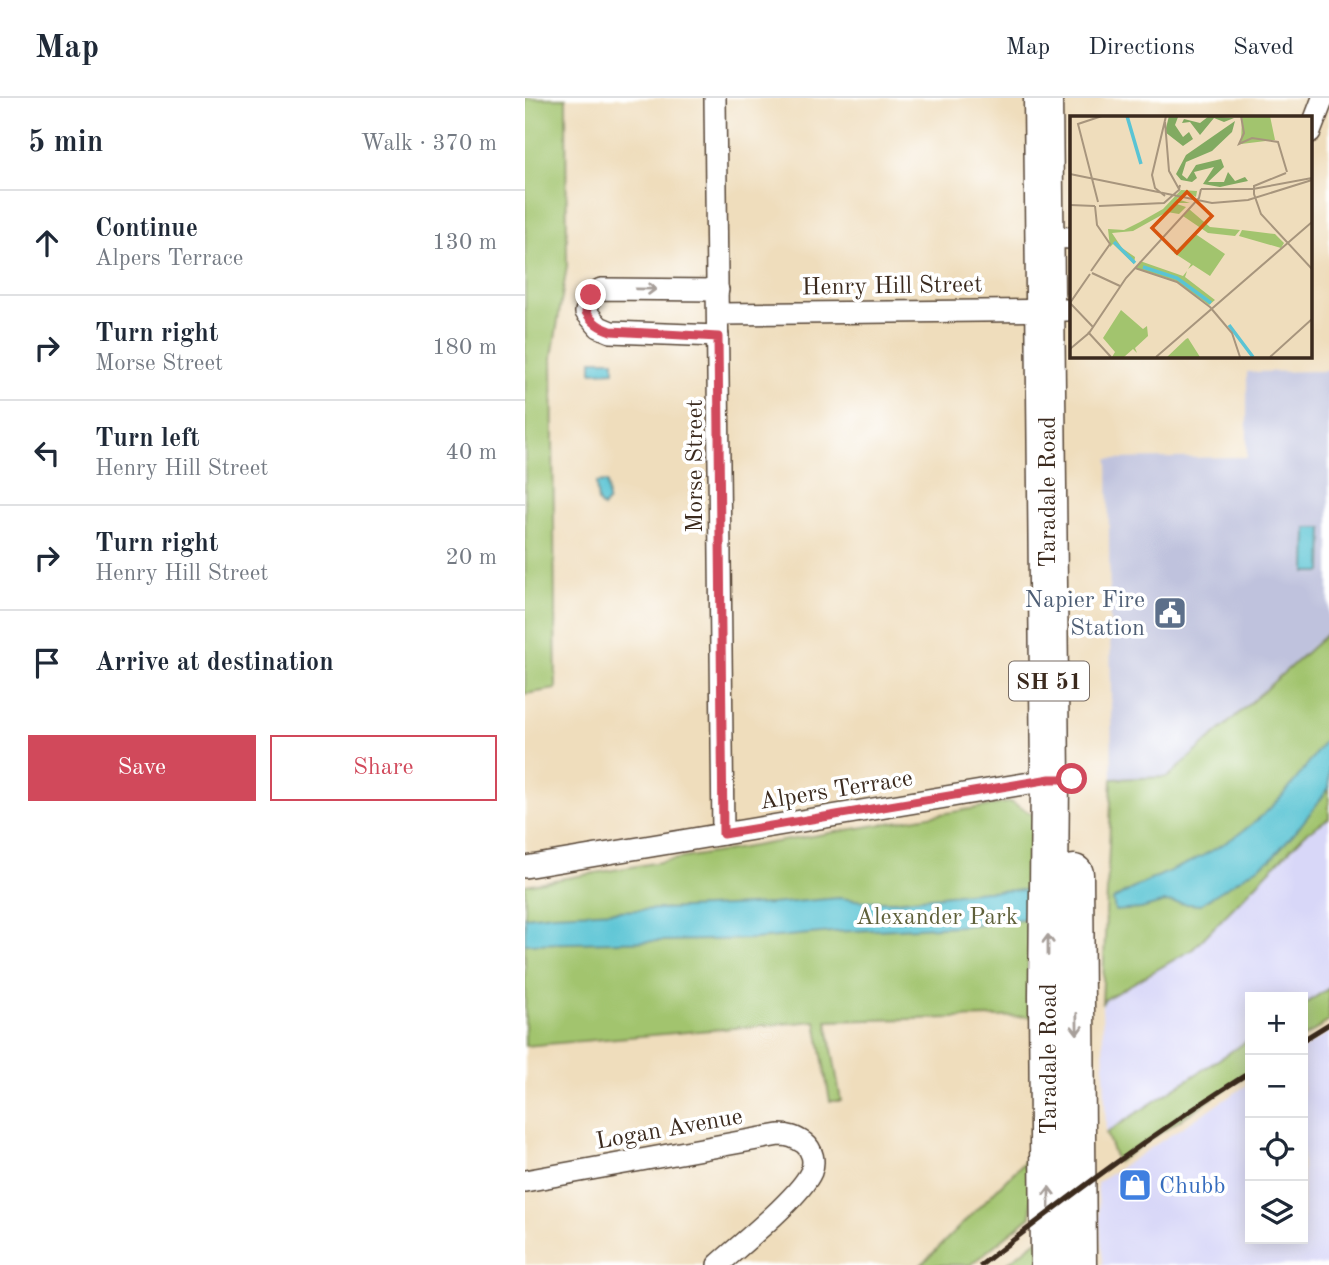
<!DOCTYPE html>
<html lang="en">
<head>
<meta charset="utf-8">
<style>
  :root { --surface:#fff; --page:#f6f6f7; --text:#1f2937; --muted:#747a83; --line:#e0e1e3; --accent:#d1495b }
  body { margin:0; font-family:"Old Standard TT",serif; background:var(--page); color:var(--text) }
  .controls { position:absolute; right:21px; bottom:21px; display:grid; overflow:hidden; border-radius:0px; box-shadow:0 4px 18px #0003 }
  .controls button { width:63px; height:63px; display:grid; place-items:center; padding:0; border:0; border-bottom:2px solid var(--line); background:var(--surface); color:var(--text); font:35px sans-serif }
  .stop { position:absolute; width:21px; height:21px; margin:-16px; border:5px solid #d1495b; border-radius:50%; background:#fff }
  .stop.end { background:#d1495b; border-color:#fff; box-shadow:0 2px 7px #0008 }
  .list { margin:0; padding:0; list-style:none }
  h2 { display:flex; justify-content:space-between; align-items:center; height:91px; margin:0; padding:0 28px; font-size:30px }
  h2 small { font-size:23px; font-weight:400; color:var(--muted) }
  .list li { display:grid; grid-template-columns:46px 1fr auto; gap:21px; align-items:center; box-sizing:border-box; height:105px; padding:0 28px; border-top:2px solid var(--line) }
  .list b { display:block; font-size:26px; white-space:nowrap }
  .list p { margin:0; font-size:23px; white-space:nowrap; color:var(--muted) }
  .list em { font-size:23px; font-style:normal; color:var(--muted) }
  .actions { display:flex; gap:14px; padding:21px 28px }
  .actions a { flex:1; padding:16px 0; border:2px solid var(--accent); border-radius:0px; text-align:center; font-size:24px; color:var(--accent) }
  .actions .main { background:var(--accent); color:#fff }
  .icon { flex:none; width:38px; height:38px; fill:none; stroke:currentColor; stroke-width:2; stroke-linecap:round; stroke-linejoin:round }
  .map { position:relative; flex:none; width:804px; height:1167px; overflow:hidden }
  header { display:flex; align-items:center; gap:42px; box-sizing:border-box; height:98px; padding:0 35px; background:var(--surface); border-bottom:2px solid var(--line) }
  header strong { font-size:33px }
  nav { display:flex; gap:38px; margin-inline-start:auto; font-size:24px }
  main { display:flex }
  aside { flex:1; background:var(--surface) }
  .map>svg:first-child { display:block }
  .built { fill:#d8d7f8 }
  .industrial { fill:#bfc2dd }
  .green { fill:#a2c46e; stroke:#6e7746; stroke-width:2 }
  .water { fill:#5ac4d4; stroke:#4a7779; stroke-width:2 }
  .lines { fill:none; stroke-linecap:round; stroke-linejoin:round }
  .street-casing { stroke:#564536; stroke-width:24 }
  .highway-casing { stroke:#564536; stroke-width:41 }
  .street { stroke:#fff; stroke-width:21 }
  .highway { stroke:#fff; stroke-width:38 }
  .rail { stroke:#3b2a1e; stroke-width:5 }
  .oneway { stroke:#a79f9a }
  .route { stroke:#d1495b; stroke-width:9 }
  .labels { text-anchor:middle; stroke-width:7; stroke-linejoin:round; paint-order:stroke }
  .shield { fill:#fff; stroke:#766a62; stroke-width:2 }
  .shield-label { font-size:23px; font-weight:bold; fill:#3b2a1e }
  .street-label { font-size:24px; fill:#3b2a1e; stroke:#fff }
  .service-label { font-size:24px; fill:#4e5e75; stroke:#fff; text-anchor:end }
  .park-label { font-size:24px; fill:#5f603a; stroke:#fff }
  .shop-label { font-size:24px; fill:#366cbe; stroke:#fff; text-anchor:start }
  .inset-river { fill:none; stroke:#5ac4d4; stroke-width:3.5 }
  .inset-road { fill:none; stroke:#a7957d; stroke-width:2 }
  .view { fill:#d7540e; fill-opacity:0.15; stroke:#d7540e; stroke-width:3.5 }
  .inset-edge { fill:none; stroke:#3b2a1e; stroke-width:3.5 }
</style>
</head>
<body>
<header>
<strong>Map</strong>
<nav><a>Map</a><a>Directions</a><a>Saved</a></nav>
</header>
<main>
<aside>
<h2>5 min<small>Walk · 370 m</small></h2>
<ul class="list">
<li><svg class="icon" aria-label="ahead" viewBox="0 0 24 24"><path d="M12 20V5M6 11l6-6 6 6"/></svg><div><b>Continue</b><p>Alpers Terrace</p></div><em>130 m</em></li>
<li><svg class="icon" aria-label="right" viewBox="0 0 24 24"><path d="M7 20v-9h11M14 6l5 5-5 5"/></svg><div><b>Turn right</b><p>Morse Street</p></div><em>180 m</em></li>
<li><svg class="icon" aria-label="left" viewBox="0 0 24 24"><path d="M17 20v-9H6M10 6l-5 5 5 5"/></svg><div><b>Turn left</b><p>Henry Hill Street</p></div><em>40 m</em></li>
<li><svg class="icon" aria-label="right" viewBox="0 0 24 24"><path d="M7 20v-9h11M14 6l5 5-5 5"/></svg><div><b>Turn right</b><p>Henry Hill Street</p></div><em>20 m</em></li>
<li><svg class="icon" aria-label="arrive" viewBox="0 0 24 24"><path d="M6 21V4h12l-3 4 3 4H6"/></svg><div><b>Arrive at destination</b></div></li>
</ul>
<div class="actions"><a class="main">Save</a><a>Share</a></div>
</aside>
<div class="map">
<svg width="804" height="1167" viewBox="0 0 804 1167">
  <rect width="100%" height="100%" fill="#fff"/>
  <filter id="ink" filterUnits="userSpaceOnUse"><feTurbulence type="fractalNoise" baseFrequency=".0143" numOctaves="2"/><feDisplacementMap in="SourceGraphic" scale="14" xChannelSelector="R" yChannelSelector="G"/><feConvolveMatrix kernelMatrix="1 2 1 2 8 2 1 2 1" color-interpolation-filters="sRGB"/></filter>
  <filter id="wash" filterUnits="userSpaceOnUse"><feTurbulence type="fractalNoise" baseFrequency=".00686" numOctaves="4" result="noise"/><feDisplacementMap in="SourceGraphic" scale="28" xChannelSelector="R" yChannelSelector="G"/><feGaussianBlur stdDeviation="1.57" result="paint"/><feColorMatrix in="noise" values="0 0 0 0 0 0 0 0 0 0 0 0 0 0 0 0 0 1.4 0 .05"/><feComposite in="paint" operator="in"/></filter>
  <g filter="url(#wash)">
    <rect width="100%" height="100%" fill="#efddbc"/>
    <!-- built -->
    <g class="built">
      <path d="M804,720V890L778,907V899H725V941L581,1035L577,906L579,902L780,736Z"/>
      <path d="M804,934V1167H578L572,1085L725,985V1141H778V951Z"/>
    </g>
    <!-- industrial -->
    <path class="industrial" d="M804,273V534L643,679L587,681L583,361L722,359V274Z"/>
    <!-- green -->
    <g class="green">
      <path d="M0,0H41L42,168L27,259L31,591L0,596Z"/>
      <path d="M804,534V720L780,736L668,851L579,902L577,906L587,681L643,679Z"/>
      <path d="M486,704L512,719L516,918L302,923L316,1003H305L291,923L0,948V787Z"/>
      <path d="M804,890V923L778,940V907Z"/>
      <path d="M725,941V975L592,1064L581,1035Z"/>
      <path d="M507,1056L506,1118L445,1167H396Z"/>
      <path d="M520,1136L517,1167H480Z"/>
    </g>
    <!-- water -->
    <g class="water">
      <path d="M67,262H89V273L67,274Z"/>
      <path d="M82,384L83,403L78,410L73,404L71,385Z"/>
      <path d="M782,430H798L797,474H781Z"/>
      <path d="M804,635V690L776,727L746,761L674,807L640,804L616,811L590,813L588,802C612,786 640,776 665,764C732,732 765,696 804,635Z"/>
      <path d="M504,792L513,800L506,820L435,828L307,834L230,841L0,846V819L27,816L246,806L314,800L339,803H370L460,793Z"/>
    </g>
  </g>
  <g filter="url(#ink)">
    <g class="lines">
      <defs>
        <g id="street">
          <path d="M190,0L198,736"/>
          <path d="M785,34L798,0"/>
          <path d="M521,139L547,140"/>
          <path d="M193,192L76,191L66,197L61,214L74,229L86,234L193,238"/>
          <path d="M193,216L542,212"/>
          <path d="M0,769L511,684L547,681"/>
          <path d="M0,1083L254,1037C264,1037 270,1039 279,1045C288,1052 290,1064 286,1074C275,1099 215,1147 193,1167"/>
        </g>
        <g id="highway">
          <path d="M518,0L525,682L523,898L525,1167"/>
          <path d="M549,776L552,1167"/>
        </g>
      </defs>
      <!-- street casing -->
      <use href="#street" class="street-casing"/>
      <!-- highway casing -->
      <use href="#highway" class="highway-casing"/>
      <!-- street -->
      <use href="#street" class="street"/>
      <!-- highway -->
      <use href="#highway" class="highway"/>
      <!-- rail -->
      <g class="rail">
        <path d="M778,942L804,926"/>
        <path d="M456,1167C543,1099 631,1033 725,974"/>
      </g>
    </g>
    <!-- one-way arrows -->
    <defs><path id="oneway-shaft" d="M-6 0H5M1.5-3L5.5 0L1.5 3" fill="none" stroke-width="1.6" stroke-linecap="round" stroke-linejoin="round" transform="scale(1.75)"/></defs>
    <g class="oneway">
      <use href="#oneway-shaft" transform="translate(121 191) rotate(1)"/>
      <use href="#oneway-shaft" transform="translate(523 847) rotate(-90)"/>
      <use href="#oneway-shaft" transform="translate(552 926) rotate(89)"/>
      <use href="#oneway-shaft" transform="translate(524 1099) rotate(-90)"/>
    </g>
  </g>
  <g class="lines" filter="url(#ink)">
    <!-- route -->
    <path class="route" d="M66,197L61,214C68,225 74,229 86,233L193,239L198,736L525,681H547"/>
  </g>
  <!-- icons -->
  <defs>
    <symbol id="civic-square" viewBox="-11 -11 22 22"><rect x="-9" y="-9" width="18" height="18" rx="4" fill="#5c6f8a" stroke="#fff"/><path d="M-.6-6.5H3V-4.5H.6V-3L4-1V1h2V6H-6V1h2V-1L-.6-3ZM-1.2 2.5V6h2.4V2.5Z" fill="#fff"/></symbol>
    <symbol id="shop-square" viewBox="-11 -11 22 22"><rect x="-9" y="-9" width="18" height="18" rx="4" fill="#3f7fe0" stroke="#fff"/><path d="M-5-2.5h2.3a2.7 3.5 0 0 1 5.4 0H5L5.5 6h-11ZM-1.5-2.5h3a1.5 2.3 0 0 0-3 0Z" fill="#fff"/></symbol>
  </defs>
  <g fill-rule="evenodd">
    <use href="#civic-square" x="626" y="496" width="38" height="38"/>
    <use href="#shop-square" x="591" y="1068" width="38" height="38"/>
  </g>
  <g class="labels">
    <!-- shield labels -->
    <rect class="shield" x="484" y="563.5" width="80" height="39" rx="5"/>
    <g class="shield-label">
      <text x="524" y="591">SH 51</text>
    </g>
    <!-- street labels -->
    <g class="street-label">
      <text transform="translate(367 187) rotate(-1)" y="8">Henry Hill Street</text>
      <text transform="translate(169 368) rotate(-90)" y="8">Morse Street</text>
      <text transform="translate(522 394) rotate(-90)" y="8">Taradale Road</text>
      <text transform="translate(311 691) rotate(-9)" y="8">Alpers Terrace</text>
      <text transform="translate(523 961) rotate(-90)" y="8">Taradale Road</text>
      <text transform="translate(144 1030) rotate(-10)" y="8">Logan Avenue</text>
    </g>
    <!-- service labels -->
    <g class="service-label">
      <text x="620" y="509">Napier Fire<tspan x="620" dy="28">Station</tspan></text>
    </g>
    <!-- park labels -->
    <g class="park-label">
      <text x="412" y="826">Alexander Park</text>
    </g>
    <!-- shop labels -->
    <g class="shop-label">
      <text x="634" y="1095">Chubb</text>
    </g>
  </g>
  <!-- overview -->
  <g transform="translate(545 18)">
    <rect width="242" height="242" fill="#efddbc"/>
    <path d="M172,0H200L205,24L171,28ZM111,74L127,75L126,81L118,76L107,83L120,87H104L116,91L109,98L97,96L63,115L42,117L52,132L65,141L64,148L43,128L40,131L38,113L54,114L70,106L93,93ZM119,93L140,111L170,114L165,120L138,117L113,100ZM172,114L205,118L214,127L211,132L169,120ZM124,117L155,138L140,160L123,149L118,153L121,148L104,137ZM70,145L113,160L117,155L115,161L145,184L139,189L106,165L66,152ZM51,194L73,213L77,210L78,220L65,232L67,237L63,233L54,241H42L45,236L33,222ZM118,222L130,241H97L116,223Z" fill="#a2c46e"/>
    <path d="M99,0L108,1L105,9L113,21L119,16L123,23L113,30L95,16ZM139,0L164,2L154,6L144,2L130,19L120,6L112,7L114,3L130,7ZM165,5L162,16L142,35L116,46L112,59L117,63L126,49L151,43L154,51L138,66H154L158,56L165,65L175,61L178,65L150,71L133,68L144,51L124,56L127,62L122,66L111,64L106,58L116,39Z" fill="#81aa61"/>
    <path class="inset-river" d="M57,0L71,48M44,126L65,147M73,151L107,162L141,187M159,209L183,241"/>
    <path class="inset-road" d="M171,0L174,17L169,28L182,22L208,26L217,56M95,6L99,55L109,73L110,69M216,57L184,70V78L191,98L242,153M0,58L142,87L178,84L242,64M131,73H183L242,62M95,80L85,72L82,59L96,0M28,86L8,8L32,0M0,89L25,90M29,90L94,87L110,73M65,152L107,166L140,191M21,155L40,128L27,109L25,90M22,157L50,170M20,158L0,187L23,211M140,191L162,217L170,241M18,216L41,241M0,233L19,217L56,162L129,82L131,73M86,241L242,106M200,241L242,203"/>
    <path class="view" d="M117,76L142,100L107,137L82,112Z"/>
    <rect width="242" height="242" class="inset-edge"/>
  </g>
</svg>
<div class="controls">
<button>+</button>
<button>−</button>
<button><svg class="icon" aria-label="locate" viewBox="0 0 24 24"><circle cx="12" cy="12" r="6"/><path d="M12 2v4M12 18v4M2 12h4M18 12h4"/></svg></button>
<button><svg class="icon" aria-label="layers" viewBox="0 0 24 24"><path d="M12 4l9 5-9 5-9-5zM3 14l9 5 9-5"/></svg></button>
</div>
<div class="stop" style="left:547px;top:681px"></div>
<div class="stop end" style="left:66px;top:197px"></div>
</div>
</main>
</body>
</html>
